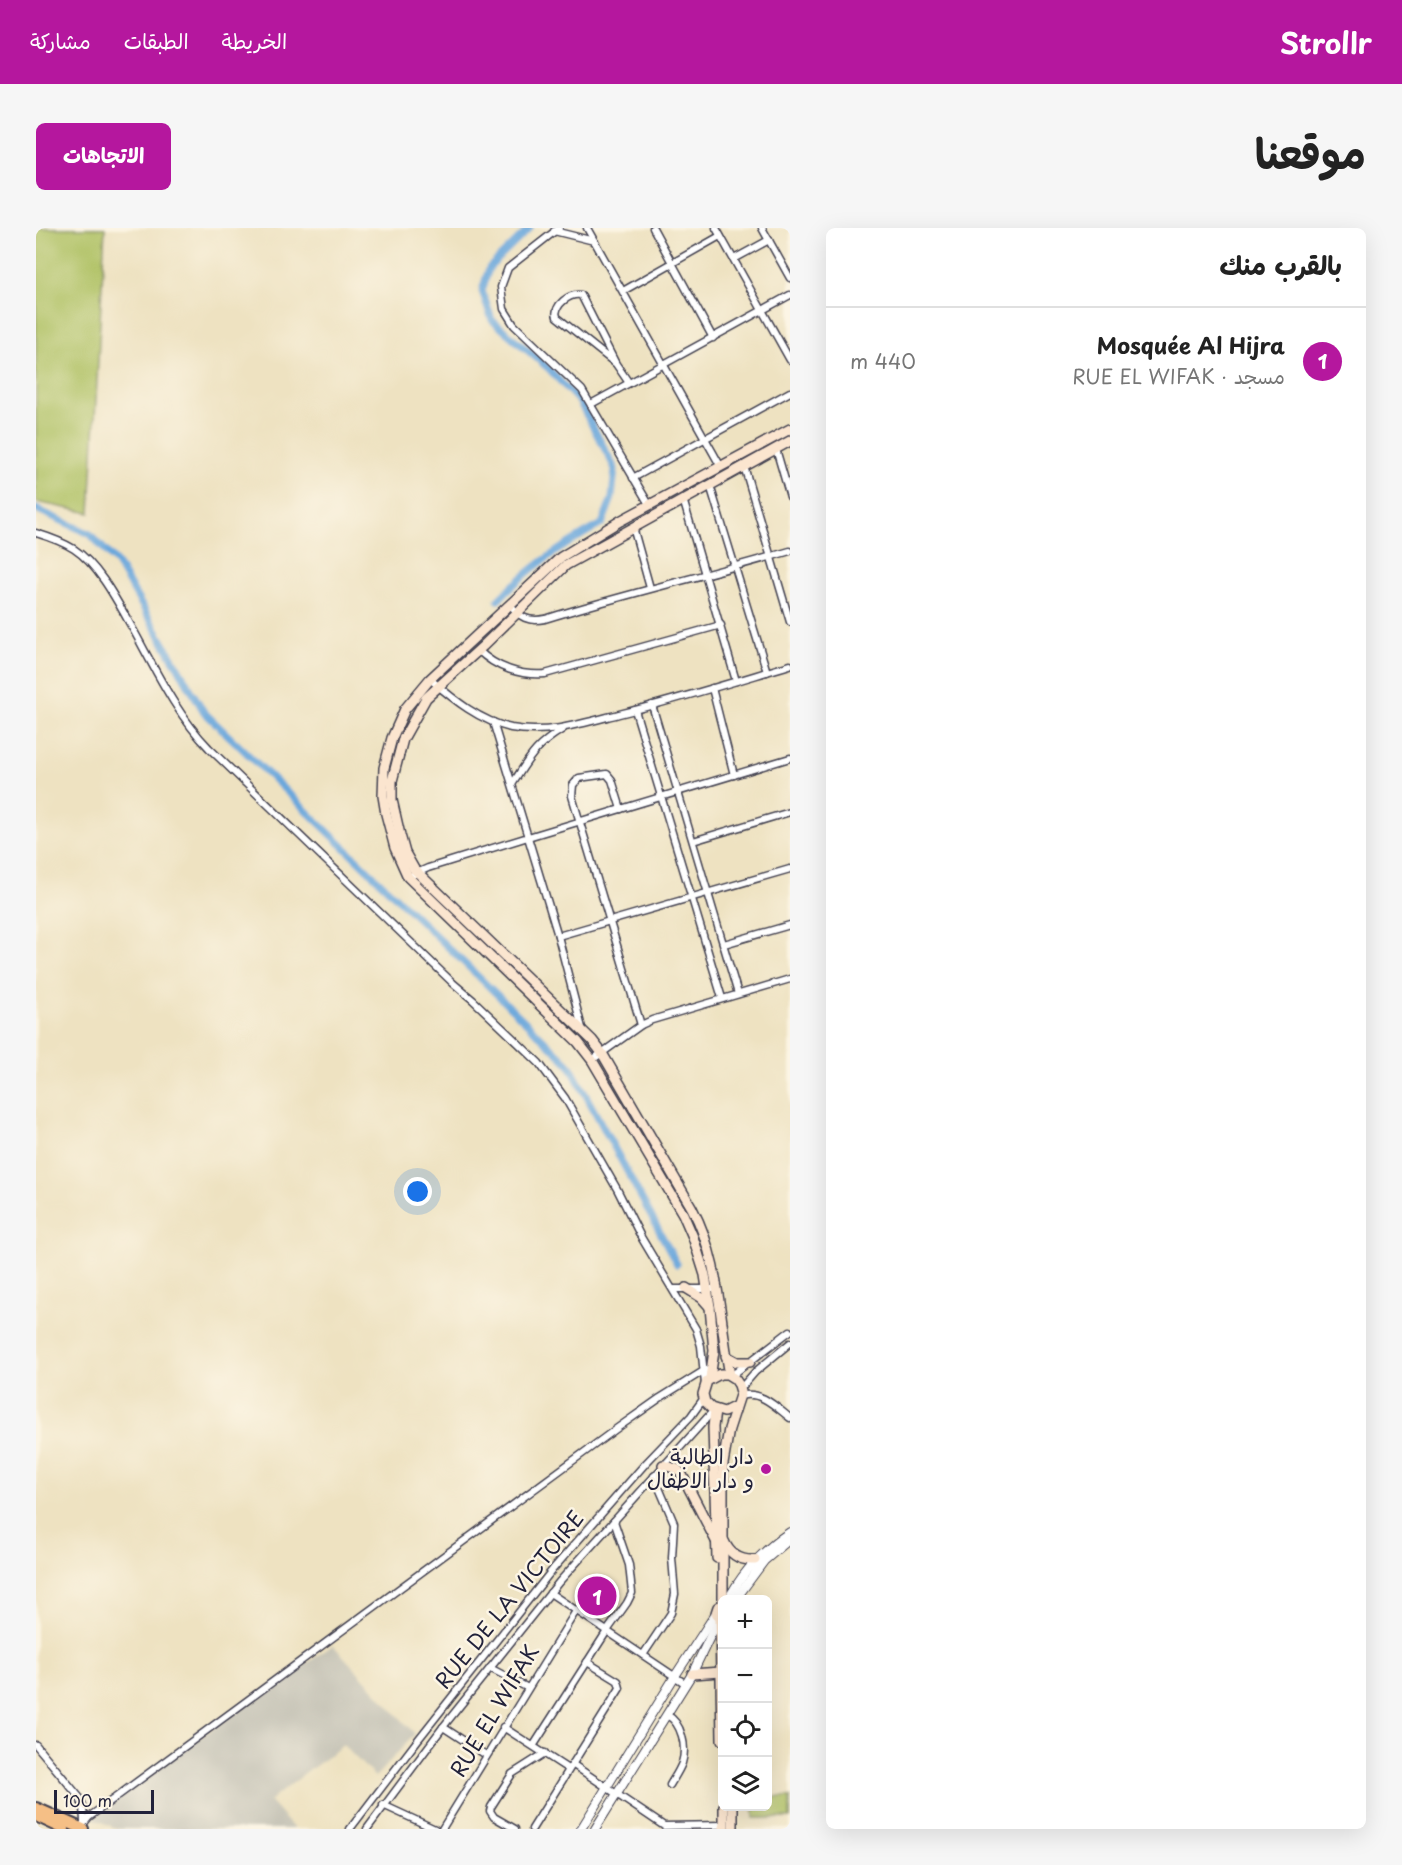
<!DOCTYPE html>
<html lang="ar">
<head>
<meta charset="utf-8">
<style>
  :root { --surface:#fff; --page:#f6f6f6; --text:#222; --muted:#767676; --line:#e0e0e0; --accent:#b5179e }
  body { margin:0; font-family:"Playpen Sans","Playpen Sans Arabic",sans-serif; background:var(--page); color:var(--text); direction:rtl }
  .controls { position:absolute; right:18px; bottom:18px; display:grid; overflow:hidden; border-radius:9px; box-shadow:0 6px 24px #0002 }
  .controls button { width:54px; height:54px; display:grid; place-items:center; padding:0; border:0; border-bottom:2px solid var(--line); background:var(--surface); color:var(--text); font:30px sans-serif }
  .scale { position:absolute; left:18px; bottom:15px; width:100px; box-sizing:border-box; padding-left:6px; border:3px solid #22223b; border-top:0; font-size:16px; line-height:21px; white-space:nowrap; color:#22223b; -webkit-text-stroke:4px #fcf5e5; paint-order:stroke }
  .you { position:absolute; left:382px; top:964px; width:21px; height:21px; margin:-15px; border:4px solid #fff; border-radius:50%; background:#1a73e8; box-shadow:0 0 0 9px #1a73e833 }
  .badge { display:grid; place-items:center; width:39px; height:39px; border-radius:50%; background:var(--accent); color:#fff; font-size:20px; font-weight:700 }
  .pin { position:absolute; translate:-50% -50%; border:3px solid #fff; box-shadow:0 2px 6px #0006 }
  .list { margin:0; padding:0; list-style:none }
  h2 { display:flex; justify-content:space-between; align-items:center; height:78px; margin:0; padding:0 24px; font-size:26px }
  h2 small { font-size:20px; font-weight:400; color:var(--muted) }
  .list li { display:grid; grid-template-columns:39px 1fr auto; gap:18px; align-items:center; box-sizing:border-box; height:108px; padding:0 24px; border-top:2px solid var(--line) }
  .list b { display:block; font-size:22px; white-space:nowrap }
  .list p { margin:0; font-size:20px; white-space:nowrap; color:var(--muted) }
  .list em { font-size:20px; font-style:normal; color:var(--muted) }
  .icon { flex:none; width:33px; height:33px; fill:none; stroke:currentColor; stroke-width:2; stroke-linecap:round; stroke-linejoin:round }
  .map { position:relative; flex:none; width:754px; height:1601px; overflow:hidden; direction:ltr; border-radius:9px }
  header { display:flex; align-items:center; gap:36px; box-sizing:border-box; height:84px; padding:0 30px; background:var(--accent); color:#fff }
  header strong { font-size:28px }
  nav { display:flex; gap:33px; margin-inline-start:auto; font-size:21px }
  .intro { display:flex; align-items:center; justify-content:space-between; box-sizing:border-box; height:144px; padding:0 36px }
  h1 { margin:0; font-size:42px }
  .button { padding:15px 27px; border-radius:9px; background:var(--accent); color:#fff; font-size:21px; font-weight:700 }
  main { display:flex; gap:36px; padding:0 36px }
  aside { flex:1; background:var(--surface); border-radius:9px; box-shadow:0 6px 24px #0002 }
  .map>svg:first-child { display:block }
  .industrial { fill:#c7c5b8 }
  .green { fill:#afc164; stroke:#687250; stroke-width:1.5 }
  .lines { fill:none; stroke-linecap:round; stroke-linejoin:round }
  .canal { stroke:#6ba7dc; stroke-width:7 }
  .minor-casing { stroke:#413f4f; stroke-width:9 }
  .tertiary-casing { stroke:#413f4f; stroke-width:10 }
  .secondary-casing { stroke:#413f4f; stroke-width:12 }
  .trunk-casing { stroke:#413f4f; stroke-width:14 }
  .minor { stroke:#fff; stroke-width:6 }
  .tertiary { stroke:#fff; stroke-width:8 }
  .secondary { stroke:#fbe5cf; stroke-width:9 }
  .trunk { stroke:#f5bf86; stroke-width:10 }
  .poi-dot { fill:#b5179e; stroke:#fcf5e5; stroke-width:2 }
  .labels { text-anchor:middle; stroke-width:5; stroke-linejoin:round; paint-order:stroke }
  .poi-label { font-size:21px; fill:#22223b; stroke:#fcf5e5; text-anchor:end }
  .street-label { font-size:21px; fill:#22223b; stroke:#fcf5e5 }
</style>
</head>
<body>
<header>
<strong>Strollr</strong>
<nav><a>الخريطة</a><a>الطبقات</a><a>مشاركة</a></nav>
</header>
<div class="intro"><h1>موقعنا</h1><a class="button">الاتجاهات</a></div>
<main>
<aside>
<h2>بالقرب منك<small></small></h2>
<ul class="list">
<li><span class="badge">1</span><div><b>Mosquée Al Hijra</b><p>مسجد · RUE EL WIFAK</p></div><em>440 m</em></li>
</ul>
</aside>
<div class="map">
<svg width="754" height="1601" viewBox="0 0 754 1601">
  <rect width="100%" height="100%" fill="#fcf5e5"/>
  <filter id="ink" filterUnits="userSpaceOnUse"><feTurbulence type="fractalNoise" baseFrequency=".0167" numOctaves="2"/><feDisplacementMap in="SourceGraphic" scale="12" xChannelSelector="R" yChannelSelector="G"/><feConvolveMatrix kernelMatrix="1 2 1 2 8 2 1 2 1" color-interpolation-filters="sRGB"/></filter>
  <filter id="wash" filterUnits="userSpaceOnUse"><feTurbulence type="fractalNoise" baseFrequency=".008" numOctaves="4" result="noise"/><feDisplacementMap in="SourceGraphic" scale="24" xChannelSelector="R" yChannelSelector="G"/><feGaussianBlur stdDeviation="1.35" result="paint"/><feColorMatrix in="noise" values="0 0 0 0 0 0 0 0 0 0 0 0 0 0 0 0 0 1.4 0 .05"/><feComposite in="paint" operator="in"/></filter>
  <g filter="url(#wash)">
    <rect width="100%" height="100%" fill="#eee2c1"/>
    <!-- industrial -->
    <path class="industrial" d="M297,1417L379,1506L339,1549L307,1517L233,1573L258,1601H82L52,1588Z"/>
    <!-- green -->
    <g class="green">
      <path d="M0,0H69L54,285L0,274Z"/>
      <path d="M732,1569H754V1590H718V1579L732,1578Z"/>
    </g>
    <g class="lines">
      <!-- canal -->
      <g class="canal">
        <path d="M0,281L54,306L81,335L168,484L533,836L641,1036"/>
        <path d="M462,372C492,341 528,316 566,296L576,270L579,241L573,229L544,175L512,140L456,92L446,63L453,40L494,0"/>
      </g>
    </g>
  </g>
  <g filter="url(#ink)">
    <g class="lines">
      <defs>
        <g id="minor">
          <path d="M523,0L472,40L465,59L468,81L478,97L546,162L614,278"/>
          <path d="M551,0L685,239"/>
          <path d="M617,0L677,110"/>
          <path d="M680,0L754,132"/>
          <path d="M726,0L754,50"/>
          <path d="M518,3L558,13"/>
          <path d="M698,31L733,12"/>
          <path d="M587,63L684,8"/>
          <path d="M580,136L545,67C534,65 517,77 521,89L580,136L593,155"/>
          <path d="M555,176L754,67"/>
          <path d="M740,221L754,269"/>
          <path d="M708,238L754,394"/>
          <path d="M597,250L754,164"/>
          <path d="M674,257L731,444"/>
          <path d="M647,271L700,453"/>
          <path d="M597,299L614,360"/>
          <path d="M0,305C13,309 27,314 38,321C64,338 83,377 98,403C120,443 141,487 173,520L417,755L437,772L503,835L529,870L581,961L605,1009L660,1101L665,1118L669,1156"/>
          <path d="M474,376C484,390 492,394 509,391C590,366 672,347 754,323"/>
          <path d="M442,422C460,440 485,448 509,446L685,397"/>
          <path d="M394,451C418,472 444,493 475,500C512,507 548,495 583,486C640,472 697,454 754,437"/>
          <path d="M676,460L698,547"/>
          <path d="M616,477L702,766"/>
          <path d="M599,482L686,770"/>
          <path d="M457,494L522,708L546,800"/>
          <path d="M477,555C494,529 499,518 527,501"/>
          <path d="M585,581L576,552L571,546L543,550L537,557L536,568L605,797"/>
          <path d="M657,613L754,584"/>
          <path d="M372,649L392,640L492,609L754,530"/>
          <path d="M522,708L754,641"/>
          <path d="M688,716L754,697"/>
          <path d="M556,832L605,797L616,792L754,751"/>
          <path d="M637,1061H682"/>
          <path d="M695,1148L754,1103"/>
          <path d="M705,1160L719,1144L754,1115"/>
          <path d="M705,1168C724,1162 740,1179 754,1190"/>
          <path d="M514,1365L650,1456"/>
          <path d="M607,1427L635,1385L639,1366L636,1330L638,1295L618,1248"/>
          <path d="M454,1440L492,1460"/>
          <path d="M631,1487C646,1495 651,1519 646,1535C643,1543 638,1550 634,1557"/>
          <path d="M407,1499L450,1527"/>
          <path d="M467,1499L532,1541"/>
          <path d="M0,1517L44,1570L47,1579L48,1593"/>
          <path d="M498,1517L571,1403L591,1375L596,1365L593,1337L578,1293"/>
          <path d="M536,1536L628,1598L688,1597"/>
          <path d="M347,1577L399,1601"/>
          <path d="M44,1600L53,1589L580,1201L624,1170L669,1142"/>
          <path d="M314,1601L381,1513L517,1341L609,1236L655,1188L668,1170"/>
          <path d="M331,1601L407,1499L523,1354L678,1182"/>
          <path d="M406,1601L540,1383"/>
          <path d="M479,1601L458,1589L454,1583L455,1579L476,1546L509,1525"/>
          <path d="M496,1601L584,1460L582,1453L551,1434"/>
        </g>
        <g id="tertiary">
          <path d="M692,1372C707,1343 727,1322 754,1304"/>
          <path d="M699,1372L728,1333L754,1311"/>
          <path d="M545,1601L639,1448L680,1385"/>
          <path d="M559,1601L656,1446L683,1390"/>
        </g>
        <g id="secondary">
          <path d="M650,1060L666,1070L674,1079"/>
          <path d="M690,1128L701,1134H714"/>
          <path d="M694,1147C683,1091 684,1033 656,980L566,825L556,812L378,641L369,625L364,607L356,572V553L367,511L390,470L447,418L530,337L754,213"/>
          <path d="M674,1150L678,1123L674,1079L669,1047L657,1009L647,986L556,832L542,814L372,649L359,620L350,586L347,568L348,540L356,510L369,481L394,451L525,329L584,293L754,201"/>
          <path d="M679,1183L677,1199L681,1330"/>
          <path d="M627,1237L641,1241L645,1245L680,1313"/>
          <path d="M688,1313C694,1327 704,1333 719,1332"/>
          <path d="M687,1372V1236L693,1201L705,1164L703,1157L699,1151L691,1146H684L671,1153L667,1166L669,1174L675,1180L688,1184L700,1178"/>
          <path d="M686,1377L682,1379L680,1385L686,1391"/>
          <path d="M684,1391L686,1512"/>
          <path d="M656,1446L685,1444"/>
          <path d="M688,1578V1601"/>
          <path d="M697,1578V1601"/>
        </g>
        <g id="trunk">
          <path d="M0,1580L47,1601"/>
          <path d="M0,1588L28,1601"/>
        </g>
      </defs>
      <!-- minor casing -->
      <use href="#minor" class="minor-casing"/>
      <!-- tertiary casing -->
      <use href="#tertiary" class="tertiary-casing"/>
      <!-- secondary casing -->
      <use href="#secondary" class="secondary-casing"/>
      <!-- trunk casing -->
      <use href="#trunk" class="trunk-casing"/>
      <!-- minor -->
      <use href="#minor" class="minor"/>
      <!-- tertiary -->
      <use href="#tertiary" class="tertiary"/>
      <!-- secondary -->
      <use href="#secondary" class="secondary"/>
      <!-- trunk -->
      <use href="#trunk" class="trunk"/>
    </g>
  </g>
  <!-- markers -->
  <circle class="poi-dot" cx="730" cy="1241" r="6"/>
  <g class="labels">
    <!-- poi labels -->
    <g class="poi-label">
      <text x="718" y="1236">دار الطالبة<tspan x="718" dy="24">و دار الاطفال</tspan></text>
    </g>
    <!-- street labels -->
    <g class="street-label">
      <text transform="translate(474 1372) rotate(-51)" y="7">RUE DE LA VICTOIRE</text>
      <text transform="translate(459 1483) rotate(-59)" y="7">RUE EL WIFAK</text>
    </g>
  </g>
</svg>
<div class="controls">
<button>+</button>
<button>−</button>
<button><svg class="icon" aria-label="locate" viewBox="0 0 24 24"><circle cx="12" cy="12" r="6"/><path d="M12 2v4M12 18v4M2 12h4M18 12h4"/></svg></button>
<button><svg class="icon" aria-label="layers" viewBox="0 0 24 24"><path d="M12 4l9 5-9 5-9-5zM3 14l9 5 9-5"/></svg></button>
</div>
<div class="scale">100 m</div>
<div class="you"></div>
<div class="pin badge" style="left:561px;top:1368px">1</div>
</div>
</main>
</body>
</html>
